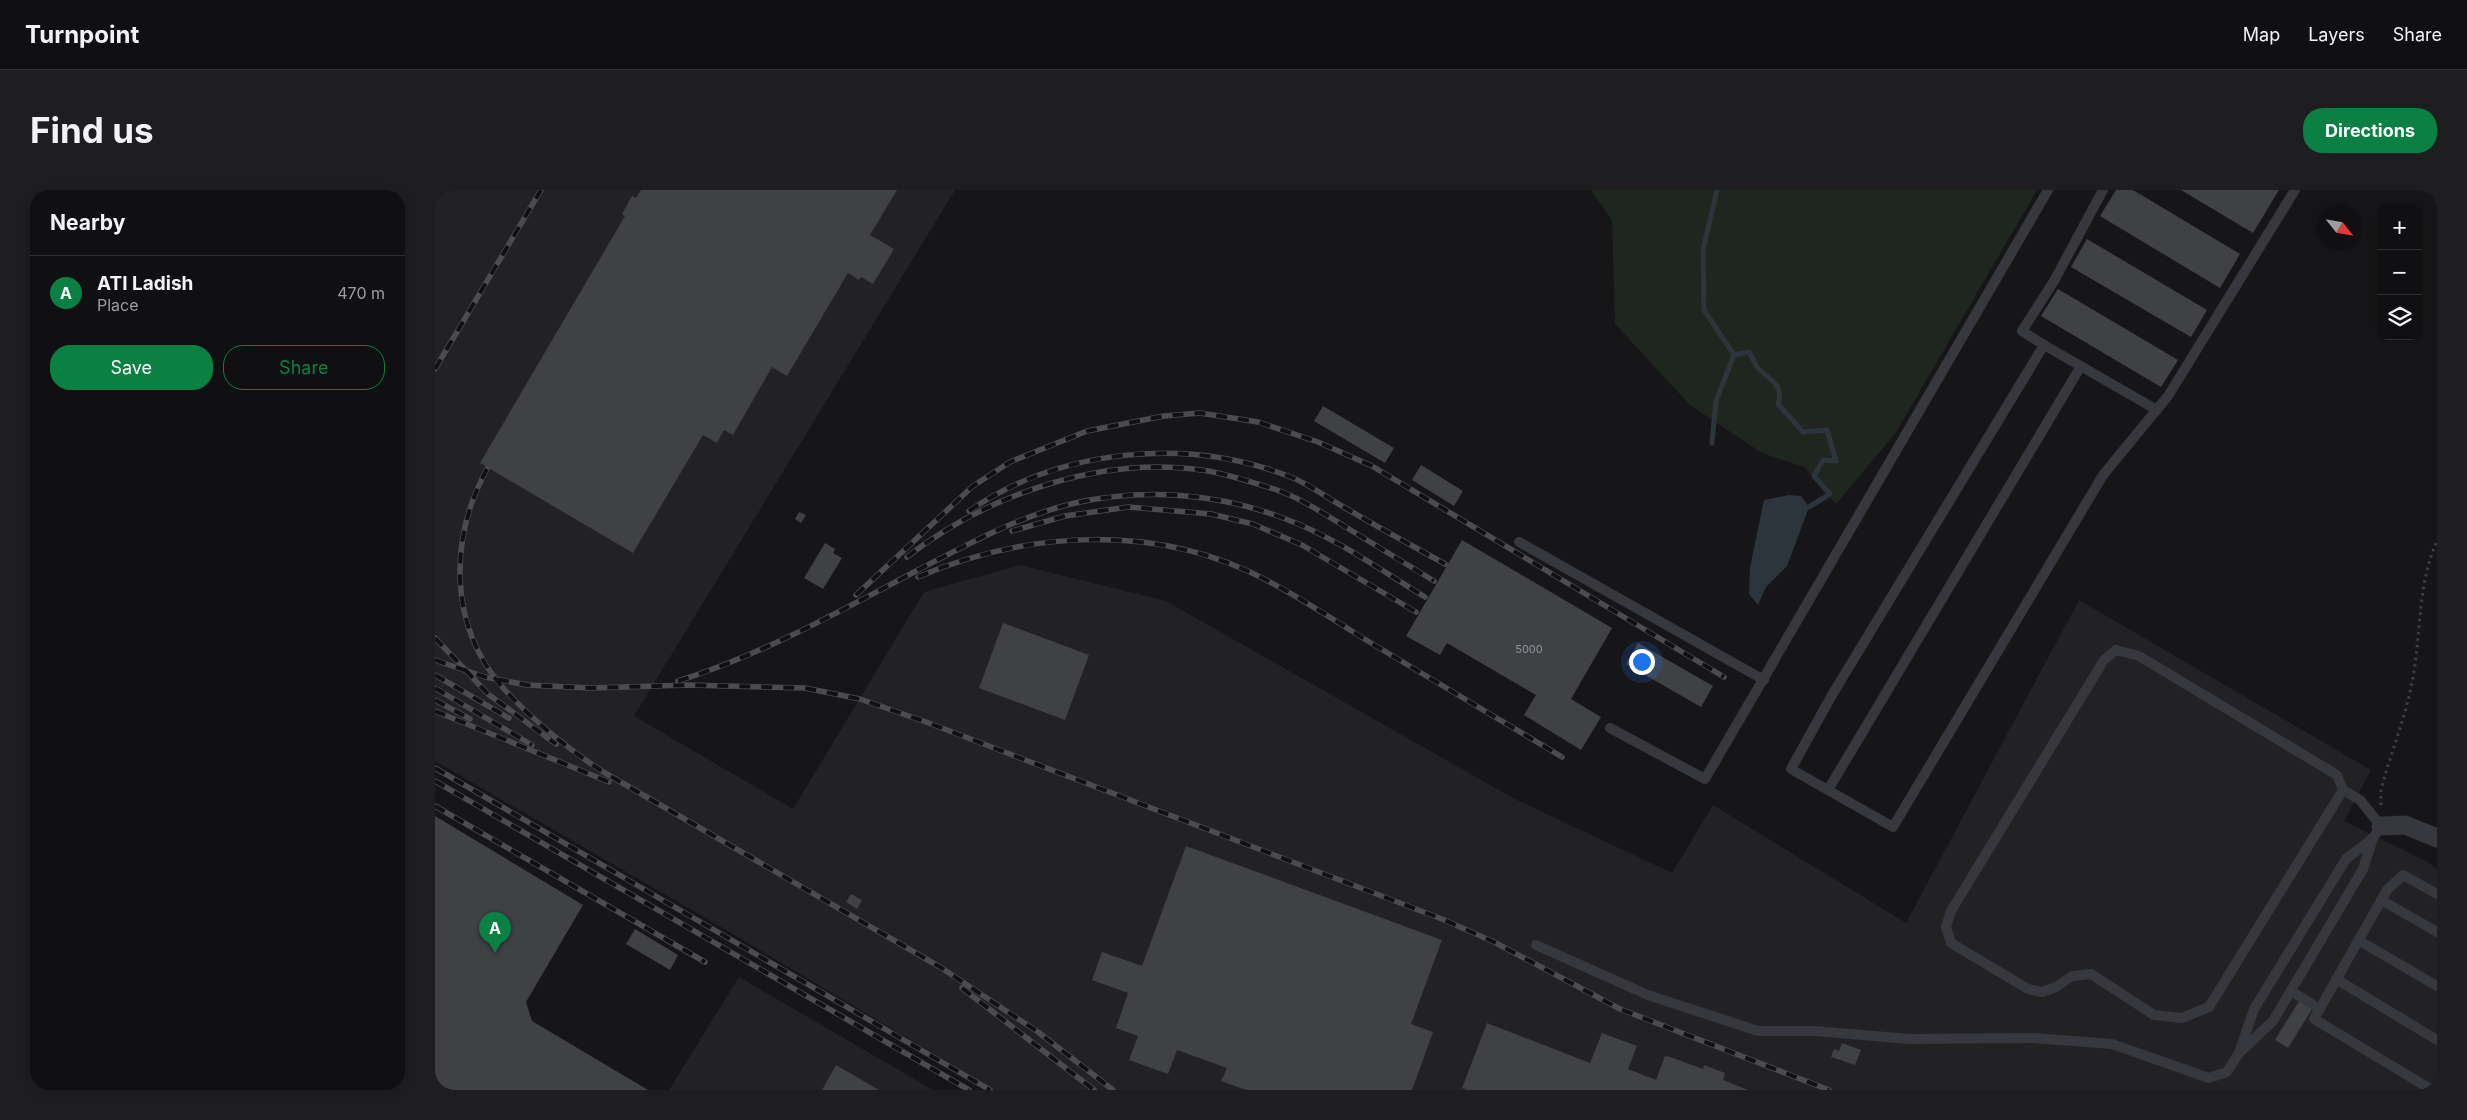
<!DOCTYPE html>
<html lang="en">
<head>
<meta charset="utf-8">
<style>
  :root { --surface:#101012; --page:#1e1e20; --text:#f1f3f6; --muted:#9c9d9f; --line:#303032; --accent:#0b8043 }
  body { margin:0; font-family:Inter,sans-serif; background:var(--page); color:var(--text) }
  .controls { position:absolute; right:15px; top:15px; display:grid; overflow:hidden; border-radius:10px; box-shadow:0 2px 12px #0003 }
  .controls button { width:45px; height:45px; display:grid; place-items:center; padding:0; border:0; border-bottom:1px solid var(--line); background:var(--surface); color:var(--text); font:25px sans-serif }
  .compass { position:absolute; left:1882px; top:15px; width:45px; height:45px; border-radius:50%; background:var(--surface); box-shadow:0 2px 12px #0003; rotate:121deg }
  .you { position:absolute; left:1206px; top:471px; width:18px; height:18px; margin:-12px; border:4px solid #fff; border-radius:50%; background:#1a73e8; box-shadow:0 0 0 8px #1a73e833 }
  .badge { display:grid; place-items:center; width:32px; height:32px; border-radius:50%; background:var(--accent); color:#fff; font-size:16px; font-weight:700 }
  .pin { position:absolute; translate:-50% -41px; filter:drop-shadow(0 1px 2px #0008) }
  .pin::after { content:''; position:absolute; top:26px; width:18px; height:15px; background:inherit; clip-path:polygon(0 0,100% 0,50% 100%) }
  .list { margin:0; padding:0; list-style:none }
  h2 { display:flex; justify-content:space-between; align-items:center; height:65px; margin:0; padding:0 20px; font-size:21px }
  h2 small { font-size:16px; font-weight:400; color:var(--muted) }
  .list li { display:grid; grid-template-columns:32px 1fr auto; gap:15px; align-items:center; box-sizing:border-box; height:75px; padding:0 20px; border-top:1px solid var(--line) }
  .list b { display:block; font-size:19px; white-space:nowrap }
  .list p { margin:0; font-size:16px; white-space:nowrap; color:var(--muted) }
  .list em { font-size:16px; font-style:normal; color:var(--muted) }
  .actions { display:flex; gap:10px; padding:15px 20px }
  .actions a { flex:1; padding:11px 0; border:1px solid var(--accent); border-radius:20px; text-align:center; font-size:18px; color:var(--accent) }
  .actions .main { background:var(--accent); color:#fff }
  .icon { flex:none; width:28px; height:28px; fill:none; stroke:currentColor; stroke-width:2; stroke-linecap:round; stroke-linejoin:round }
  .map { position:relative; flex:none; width:2002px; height:900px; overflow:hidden; border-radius:20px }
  header { display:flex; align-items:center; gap:30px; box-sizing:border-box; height:70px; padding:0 25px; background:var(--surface); border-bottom:1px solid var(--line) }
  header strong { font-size:24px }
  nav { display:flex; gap:28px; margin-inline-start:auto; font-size:18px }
  .intro { display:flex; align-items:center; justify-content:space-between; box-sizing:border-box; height:120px; padding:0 30px }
  h1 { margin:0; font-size:35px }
  .button { padding:12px 22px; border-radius:20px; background:var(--accent); color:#fff; font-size:18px; font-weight:700 }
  main { display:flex; gap:30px; padding:0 30px }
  aside { flex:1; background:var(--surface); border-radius:20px; box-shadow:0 2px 12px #0003 }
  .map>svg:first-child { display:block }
  .built { fill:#222225 }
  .green { fill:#1e261f }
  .water { fill:#2c353c }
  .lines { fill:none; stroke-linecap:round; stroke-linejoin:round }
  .stream { stroke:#2c353c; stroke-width:5 }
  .building { fill:#404145 }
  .path { stroke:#3d3f44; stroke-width:3; stroke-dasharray:2.5 4; stroke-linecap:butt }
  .lane { stroke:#37383d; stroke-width:10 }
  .street { stroke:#37383d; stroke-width:19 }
  .rail-casing { stroke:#4a4c52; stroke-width:5.5 }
  .rail { stroke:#111113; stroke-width:4; stroke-dasharray:11; stroke-linecap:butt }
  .labels { text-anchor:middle; stroke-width:5; stroke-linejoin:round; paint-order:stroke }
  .number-label { font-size:11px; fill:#8e929b }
</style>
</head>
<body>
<header>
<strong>Turnpoint</strong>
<nav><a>Map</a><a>Layers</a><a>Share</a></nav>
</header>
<div class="intro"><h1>Find us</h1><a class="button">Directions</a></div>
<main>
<aside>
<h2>Nearby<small></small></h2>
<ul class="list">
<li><span class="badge">A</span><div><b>ATI Ladish</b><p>Place</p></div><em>470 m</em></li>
</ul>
<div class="actions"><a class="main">Save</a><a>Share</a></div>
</aside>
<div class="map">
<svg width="2002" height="900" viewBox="0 0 2002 900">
  <rect width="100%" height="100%" fill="#161618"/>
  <!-- built -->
  <g class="built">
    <path d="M0,0H520L199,526L358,619L489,402L585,375L731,411L1078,608L1237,683L1278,615L1471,733L1644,410L1936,580L1909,631L1991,671L2002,679V900H560L286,737L0,571Z"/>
    <path d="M304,787L498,900H234Z"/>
  </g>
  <!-- green -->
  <path class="green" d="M1156,0H1602L1460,244L1401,314L1369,277L1327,263L1255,215L1180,134L1177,30Z"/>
  <!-- water -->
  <path class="water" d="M1354,305L1366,306L1374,317L1352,376L1331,397L1323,415L1314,404L1315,378L1329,310Z"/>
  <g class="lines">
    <!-- stream -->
    <g class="stream">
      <path d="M1282,0L1268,60L1269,120L1299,165"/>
      <path d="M1299,165L1314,162C1317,167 1319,172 1322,177C1332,189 1350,193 1343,214L1368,242L1392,240L1401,271L1388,270L1379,286L1395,304L1374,317"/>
      <path d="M1277,253L1281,211L1299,165"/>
    </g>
  </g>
  <!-- building -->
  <g class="building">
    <path d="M206,0H462L435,45L459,59L438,94L426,87L424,90L413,83L352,186L337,177L298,245L289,240L282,253L268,245L198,363L45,273L190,26L187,24L197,6L201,8Z"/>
    <path d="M1681,0H1698L1805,64L1785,98L1665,26Z"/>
    <path d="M1746,0H1844L1818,43Z"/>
    <path d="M1652,49L1772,120L1756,147L1636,77Z"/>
    <path d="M1623,99L1743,170L1726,197L1606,126Z"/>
    <path d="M888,216L959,258L950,273L879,231Z"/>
    <path d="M986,275L1028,301L1019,316L977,290Z"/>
    <path d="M364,322L371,325L366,333L360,329Z"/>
    <path d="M1027,350L1177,438L1136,509L1166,527L1146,560L1089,525L1101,505L1012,453L1005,465L971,446Z"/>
    <path d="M390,353L400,359L398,363L407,368L388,399L369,388Z"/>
    <path d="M568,433L654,465L630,530L544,498Z"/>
    <path d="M1203,453L1278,496L1266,517L1191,474Z"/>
    <path d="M0,626L148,715L91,812L97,831L213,900H0Z"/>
    <path d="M751,656L1007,750L976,834L998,842L977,900H811L786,891L792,878L742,860L733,884L694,870L703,846L681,838L693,803L657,790L667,762L707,776Z"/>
    <path d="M416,704L427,710L422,719L411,712Z"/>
    <path d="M200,739L243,765L235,780L191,754Z"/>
    <path d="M1864,811L1877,819L1853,858L1840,850Z"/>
    <path d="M1052,833L1155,873L1167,843L1202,856L1193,879L1221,890L1230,866L1235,867L1268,879L1269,875L1290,883L1288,890L1313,900H1032L1027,898Z"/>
    <path d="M1407,853L1426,860L1420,875L1396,867L1399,859L1404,861Z"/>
    <path d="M401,875L444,900H387Z"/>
  </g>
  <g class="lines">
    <!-- path -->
    <path class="path" d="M1946,615V600C1955,565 1969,532 1976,497C1987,448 1981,398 2002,351"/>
    <!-- lane -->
    <g class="lane">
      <path d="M1668,0L1619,91L1587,141L1609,155L1397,505L1356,579L1458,637L1668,285L1733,206L1860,0"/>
      <path d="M1609,155L1722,220"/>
      <path d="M1084,352L1329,490"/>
      <path d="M1175,538L1270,589L1613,0"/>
      <path d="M1393,600L1646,176"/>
      <path d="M1908,600L1902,585L1704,466L1681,460L1669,470L1516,721L1511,737L1516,753L1593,799L1607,802L1621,797L1637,786L1656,784L1719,825L1747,828L1774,817L1908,600L1925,610L1946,636L1938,648"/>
      <path d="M1938,648L1928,679L1838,831L1804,863L1819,819L1911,669Z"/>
      <path d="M1946,710L2002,742"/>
      <path d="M1923,750L2002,796"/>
      <path d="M1101,755L1213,805L1323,841H1381L1474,849L1598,848L1677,854L1774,888L1792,882L1804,863"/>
      <path d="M1901,789L2002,850"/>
      <path d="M1856,801L1885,819"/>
      <path d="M1997,900L1879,829L1952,700L1968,685L2002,704"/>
    </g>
    <!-- street -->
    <path class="street" d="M1946,636L1970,635L2002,648"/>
    <defs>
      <g id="rail">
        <path d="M0,179L106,0"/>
        <path d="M52,279C14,349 13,436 69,499C97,530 131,557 165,580L505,777L603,842L678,900"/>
        <path d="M534,321C626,258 755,246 858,288C875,295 891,307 907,316C941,336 976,355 1010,374"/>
        <path d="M577,341L630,326L693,317L776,324L818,334L867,355L981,422"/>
        <path d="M472,367C553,304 669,264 773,281C795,285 820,293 842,300C865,308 888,323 909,336C939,354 969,373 999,391"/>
        <path d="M483,387C594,340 724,333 833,391C868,409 902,432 936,453C1000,491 1063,529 1127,567"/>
        <path d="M421,405L538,296L575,272L652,241L729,226L765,223L823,232L883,252L937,276L1289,487"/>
        <path d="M0,448L53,504L121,554"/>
        <path d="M0,470L50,487L92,495L156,498L254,495L370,498L425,509L491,532L1007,729L1059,752L1185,819L1394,900"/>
        <path d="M0,485L74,528"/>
        <path d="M243,491C327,465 405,421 483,380C533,354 584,326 640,313C709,298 782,303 848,328C898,346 944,379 990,407"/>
        <path d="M0,498L97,555"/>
        <path d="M0,510L35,529"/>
        <path d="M0,521L174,592"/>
        <path d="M0,578L555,900"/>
        <path d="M0,591L534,900"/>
        <path d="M0,616L270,772"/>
        <path d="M527,798L659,900"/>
      </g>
    </defs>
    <!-- rail casing -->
    <use href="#rail" class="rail-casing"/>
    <!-- rail -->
    <use href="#rail" class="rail"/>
  </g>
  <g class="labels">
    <!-- number labels -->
    <g class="number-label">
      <text x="1094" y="463">5000</text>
    </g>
  </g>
</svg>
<div class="controls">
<button>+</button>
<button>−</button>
<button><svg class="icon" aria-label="layers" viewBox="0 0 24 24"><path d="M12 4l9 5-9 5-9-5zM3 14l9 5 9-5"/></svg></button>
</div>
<svg class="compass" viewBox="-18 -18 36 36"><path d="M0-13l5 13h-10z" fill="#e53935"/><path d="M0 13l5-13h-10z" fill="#9c9d9f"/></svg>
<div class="you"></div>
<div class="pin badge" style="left:60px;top:763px">A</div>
</div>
</main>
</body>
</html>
